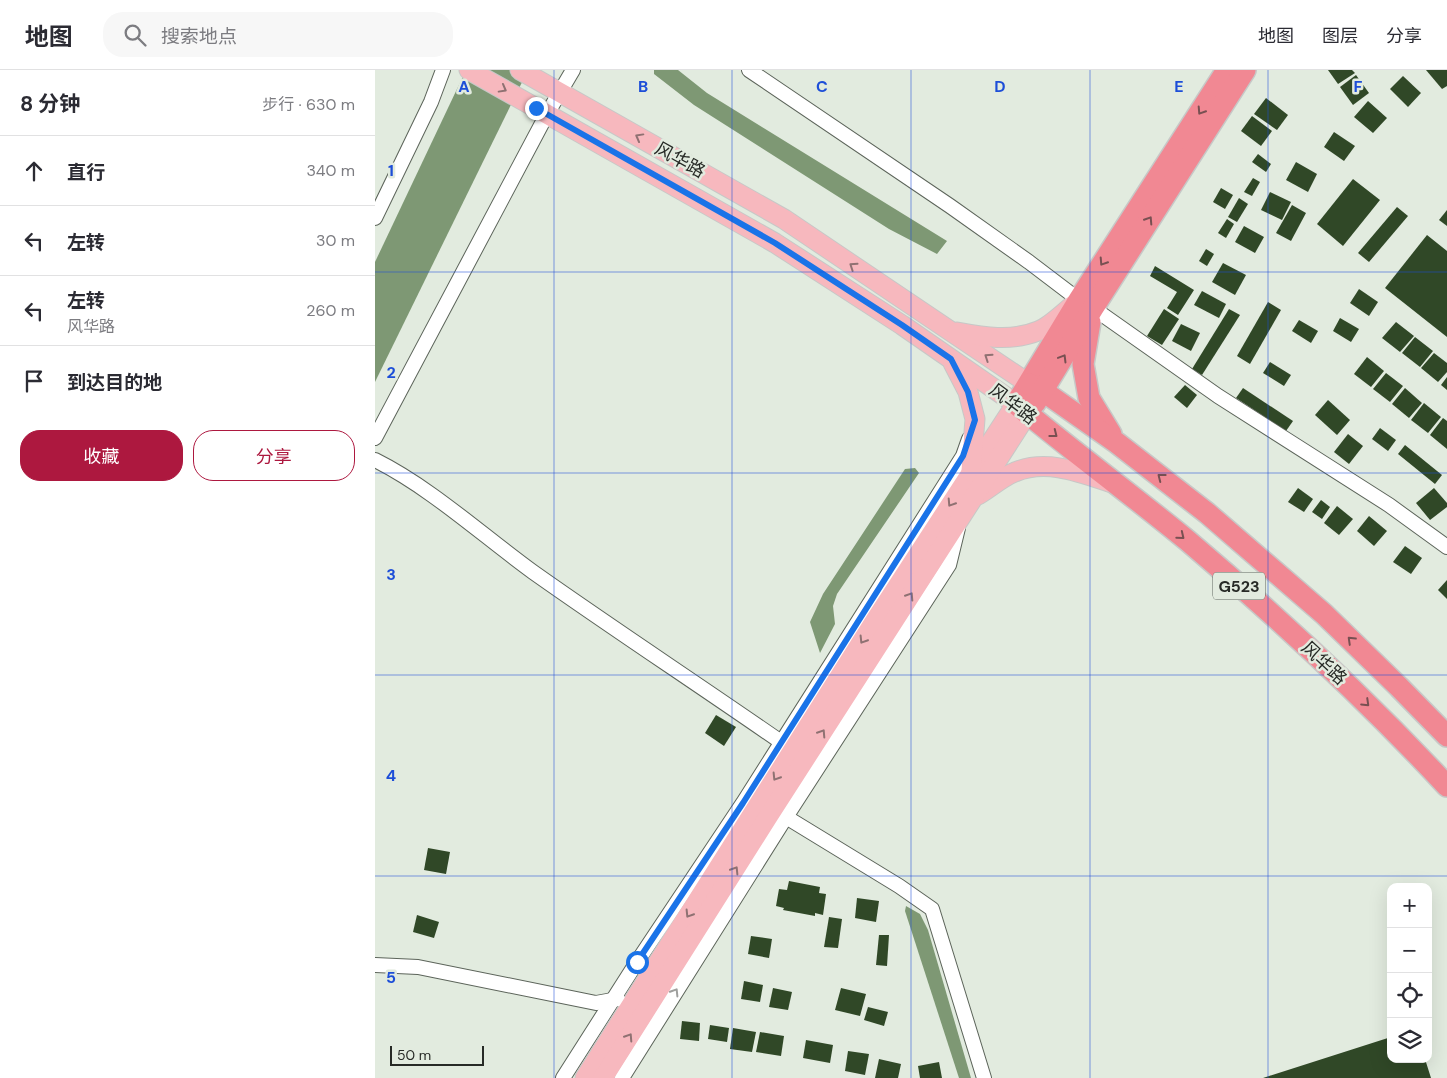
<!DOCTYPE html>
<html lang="zh">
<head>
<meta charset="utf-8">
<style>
  :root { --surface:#fff; --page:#f7f7f7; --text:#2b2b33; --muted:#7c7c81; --line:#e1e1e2; --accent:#ad183f }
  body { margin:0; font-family:"DM Sans","Noto Sans SC",sans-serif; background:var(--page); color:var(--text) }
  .controls { position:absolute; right:15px; bottom:15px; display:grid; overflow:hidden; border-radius:10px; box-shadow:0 5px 20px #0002 }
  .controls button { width:45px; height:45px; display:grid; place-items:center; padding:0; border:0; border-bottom:1px solid var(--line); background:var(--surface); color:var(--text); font:25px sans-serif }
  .scale { position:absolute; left:15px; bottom:12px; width:94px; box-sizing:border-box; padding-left:5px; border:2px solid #272a26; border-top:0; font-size:14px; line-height:18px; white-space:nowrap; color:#272a26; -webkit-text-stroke:4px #e2ebdf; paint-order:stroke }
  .stop { position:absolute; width:15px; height:15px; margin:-11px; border:4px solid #1a73e8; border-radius:50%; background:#fff }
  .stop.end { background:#1a73e8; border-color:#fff; box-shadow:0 1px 5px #0008 }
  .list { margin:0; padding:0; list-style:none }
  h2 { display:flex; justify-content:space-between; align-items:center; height:65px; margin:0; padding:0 20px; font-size:21px }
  h2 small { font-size:16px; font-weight:400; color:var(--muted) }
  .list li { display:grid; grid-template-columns:32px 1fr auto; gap:15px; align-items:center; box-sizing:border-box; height:70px; padding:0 20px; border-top:1px solid var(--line) }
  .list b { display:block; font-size:19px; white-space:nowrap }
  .list p { margin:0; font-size:16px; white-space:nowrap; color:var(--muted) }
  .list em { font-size:16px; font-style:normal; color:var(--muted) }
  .actions { display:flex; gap:10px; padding:15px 20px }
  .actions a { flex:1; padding:11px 0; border:1px solid var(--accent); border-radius:20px; text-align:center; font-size:18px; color:var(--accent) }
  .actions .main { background:var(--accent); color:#fff }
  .icon { flex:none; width:28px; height:28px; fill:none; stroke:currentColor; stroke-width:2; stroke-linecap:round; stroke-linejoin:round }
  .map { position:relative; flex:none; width:1072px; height:1008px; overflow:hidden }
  header { display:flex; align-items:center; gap:30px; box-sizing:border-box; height:70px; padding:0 25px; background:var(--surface); border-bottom:1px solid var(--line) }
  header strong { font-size:24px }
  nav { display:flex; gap:28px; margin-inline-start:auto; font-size:18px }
  .search { width:350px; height:45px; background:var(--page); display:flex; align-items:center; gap:12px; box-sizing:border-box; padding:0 18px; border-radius:20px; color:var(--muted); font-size:19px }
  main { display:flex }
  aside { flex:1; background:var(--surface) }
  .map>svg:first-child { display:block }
  .water { fill:#7e9874 }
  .building { fill:#304827 }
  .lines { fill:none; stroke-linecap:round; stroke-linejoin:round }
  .minor-casing { stroke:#5c645a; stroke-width:16 }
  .major-casing { stroke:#c7c8c7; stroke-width:21 }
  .highway-casing { stroke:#c7c8c7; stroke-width:24 }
  .minor { stroke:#fff; stroke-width:14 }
  .major { stroke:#f7b8be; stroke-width:19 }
  .highway { stroke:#f18893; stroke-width:21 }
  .oneway { stroke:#8f7172 }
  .oneway2 { stroke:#785052 }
  .oneway3 { stroke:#9e9f9d }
  .route { stroke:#1a73e8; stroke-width:6 }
  .grid { fill:none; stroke:#1d4ed8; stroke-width:1; stroke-opacity:0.55 }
  .labels { text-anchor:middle; stroke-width:5; stroke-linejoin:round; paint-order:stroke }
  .shield { fill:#e2ebdf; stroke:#5f645e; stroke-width:1 }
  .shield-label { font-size:16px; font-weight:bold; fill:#272a26 }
  .street-label { font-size:18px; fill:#272a26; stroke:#e2ebdf }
  .grid-label { font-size:16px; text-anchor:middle; font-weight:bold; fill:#1d4ed8; stroke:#e2ebdf; stroke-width:5; stroke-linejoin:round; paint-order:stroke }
</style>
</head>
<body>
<header>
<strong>地图</strong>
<div class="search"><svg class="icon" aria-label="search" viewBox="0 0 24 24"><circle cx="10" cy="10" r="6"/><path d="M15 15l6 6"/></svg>搜索地点</div>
<nav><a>地图</a><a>图层</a><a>分享</a></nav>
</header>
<main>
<aside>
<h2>8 分钟<small>步行 · 630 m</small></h2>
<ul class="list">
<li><svg class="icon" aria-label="ahead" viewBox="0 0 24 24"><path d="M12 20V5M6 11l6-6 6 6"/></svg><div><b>直行</b></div><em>340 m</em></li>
<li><svg class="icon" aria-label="left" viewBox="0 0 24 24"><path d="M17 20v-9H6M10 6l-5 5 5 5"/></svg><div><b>左转</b></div><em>30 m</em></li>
<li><svg class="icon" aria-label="left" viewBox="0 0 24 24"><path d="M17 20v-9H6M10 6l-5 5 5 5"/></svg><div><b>左转</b><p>风华路</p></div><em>260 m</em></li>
<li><svg class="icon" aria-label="arrive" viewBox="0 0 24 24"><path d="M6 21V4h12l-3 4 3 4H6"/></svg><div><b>到达目的地</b></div></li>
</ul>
<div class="actions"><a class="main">收藏</a><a>分享</a></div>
</aside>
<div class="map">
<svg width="1072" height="1008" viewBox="0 0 1072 1008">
  <rect width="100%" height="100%" fill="#e2ebdf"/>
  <!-- water -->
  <g class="water">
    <path d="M91,0H153L0,312V192Z"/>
    <path d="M279,0H303L332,23L572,171L562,184L514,159L319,35L279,4Z"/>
    <path d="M540,398L544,403L462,524L458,536L460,554L445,583L435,552L448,524L530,399Z"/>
    <path d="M531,836L545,844L553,860L596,1008H584L530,841Z"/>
  </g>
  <!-- building -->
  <g class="building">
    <path d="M953,0H977L980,3L963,14Z"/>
    <path d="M1051,0H1072V16L1067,19Z"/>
    <path d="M981,5L994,23L978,35L965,17Z"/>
    <path d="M1028,6L1046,23L1033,37L1015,19Z"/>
    <path d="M891,28L913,45L902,60L879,44Z"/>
    <path d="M993,31L1012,48L998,63L979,47Z"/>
    <path d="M877,46L897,61L886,76L866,61Z"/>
    <path d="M959,62L980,76L969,91L949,77Z"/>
    <path d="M883,84L896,94L891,102L877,92Z"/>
    <path d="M921,92L942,104L933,122L911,110Z"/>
    <path d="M878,108L885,112L877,126L869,122Z"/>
    <path d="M978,109L1005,130L968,176L942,154Z"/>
    <path d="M846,118L858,125L850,139L838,132Z"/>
    <path d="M895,122L916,132L907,150L886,140Z"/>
    <path d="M864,128L873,134L862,152L853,147Z"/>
    <path d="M917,135L931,143L916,171L901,163Z"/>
    <path d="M1022,137L1033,146L994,192L983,183Z"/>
    <path d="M1072,140V156L1064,150Z"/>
    <path d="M852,149L859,154L851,168L843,163Z"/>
    <path d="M869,156L889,167L880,183L860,172Z"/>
    <path d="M1052,165L1072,181V267L1010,218Z"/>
    <path d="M831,179L839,184L832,196L824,191Z"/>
    <path d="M848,193L871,205L860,225L837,212Z"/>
    <path d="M780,196L819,220L803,245L792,238L802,222L775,206Z"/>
    <path d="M984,219L1003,232L994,246L975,233Z"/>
    <path d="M827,221L851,234L844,248L819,235Z"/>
    <path d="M893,232L906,240L875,294L862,286Z"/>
    <path d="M789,239L804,249L787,275L772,266Z"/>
    <path d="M854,239L865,245L827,305L817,299Z"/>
    <path d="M965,248L984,259L976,272L958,261Z"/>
    <path d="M924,250L943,261L936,273L917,261Z"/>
    <path d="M1021,252L1039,266L1025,282L1007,268Z"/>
    <path d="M806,254L825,263L816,281L797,271Z"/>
    <path d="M1040,267L1058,281L1045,297L1027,283Z"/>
    <path d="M1059,283L1072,293V302L1063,312L1046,298Z"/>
    <path d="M992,287L1009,301L996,317L979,304Z"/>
    <path d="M895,292L916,305L909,316L888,303Z"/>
    <path d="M1011,303L1028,316L1015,332L998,319Z"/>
    <path d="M1072,307V320L1066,315Z"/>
    <path d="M810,315L822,325L812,338L799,327Z"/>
    <path d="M868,318L918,351L911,361L861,328Z"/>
    <path d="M1030,318L1047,333L1034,348L1017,334Z"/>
    <path d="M953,330L975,350L962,365L940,345Z"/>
    <path d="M1049,333L1066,347L1053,363L1036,350Z"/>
    <path d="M1068,348L1072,351V379L1055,365Z"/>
    <path d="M1005,358L1021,370L1013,381L997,369Z"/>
    <path d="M973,364L988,376L974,394L959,382Z"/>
    <path d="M1030,375L1067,405L1060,414L1023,384Z"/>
    <path d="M923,418L938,429L929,442L913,432Z"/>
    <path d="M1059,418L1072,433V437L1055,450L1041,433Z"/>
    <path d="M946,430L955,437L947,449L937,442Z"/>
    <path d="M962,436L978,449L964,465L949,453Z"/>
    <path d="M994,446L1012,461L999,476L982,461Z"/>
    <path d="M1030,476L1047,488L1036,504L1018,492Z"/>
    <path d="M1072,510V529L1063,520Z"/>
    <path d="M341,645L361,657L349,676L330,663Z"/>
    <path d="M53,778L75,782L71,804L49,800Z"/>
    <path d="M414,811L445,817L444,823L451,824L448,845L440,843V846L408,840L409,838L401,836L404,819L412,820Z"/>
    <path d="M482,828L504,831L501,852L480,848Z"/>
    <path d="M42,845L64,852L59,868L38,862Z"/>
    <path d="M454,847L467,849L463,878L449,877Z"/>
    <path d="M504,865H514L512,896L501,895Z"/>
    <path d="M376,866L397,869L394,888L373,884Z"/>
    <path d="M369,911L388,915L385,932L366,929Z"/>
    <path d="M398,918L417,922L413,940L394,937Z"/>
    <path d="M466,918L491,924L485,946L460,940Z"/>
    <path d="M493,937L513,942L509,956L489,950Z"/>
    <path d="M307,951L325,953L324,971L305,969Z"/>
    <path d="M335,955L354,958L352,972L333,969Z"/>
    <path d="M358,958L381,962L377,982L355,979Z"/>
    <path d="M385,962L409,966L406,986L381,982Z"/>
    <path d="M1016,967V989H1050L1056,1008H888Z"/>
    <path d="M431,970L458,975L455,993L428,988Z"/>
    <path d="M473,981L494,984L490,1005L470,1001Z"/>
    <path d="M504,989L526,994L523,1008H500Z"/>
    <path d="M564,992L567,1008H545L543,996Z"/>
  </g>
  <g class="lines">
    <defs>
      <g id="minor">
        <path d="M374,0L575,136L654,192L704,230"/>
        <path d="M0,148L56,32L68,0"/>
        <path d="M718,238L843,326L1014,435L1072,477"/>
        <path d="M0,368L172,44L198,0"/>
        <path d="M0,390C56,418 107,465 158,502C240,560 324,615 406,672"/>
        <path d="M402,747H411L524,816L557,839L609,1008"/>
        <path d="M0,895L43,897L221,933L243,929"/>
        <path d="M188,1008L262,892L368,733L588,386L594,369"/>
        <path d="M247,1008L411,747L574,495L583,458"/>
      </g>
      <g id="major">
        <path d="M94,0L400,173L527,255L641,334L499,552L210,1008"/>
        <path d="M145,0L409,149L654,314"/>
        <path d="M582,262C609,267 636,272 663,261C675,257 690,241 701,233"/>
        <path d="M578,293L593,322L600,349L596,401"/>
        <path d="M603,425C615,418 627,407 640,402C671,389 704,402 734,412"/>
        <path d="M228,1008L393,747L652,344"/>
      </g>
      <g id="highway">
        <path d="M852,0L704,230L641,334C697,381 756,424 813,471C904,548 991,629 1072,716"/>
        <path d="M715,252L708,294L714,328L736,364"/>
        <path d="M654,314L668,321L742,373L832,443L949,544L1024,617L1072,666"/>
        <path d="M660,333L718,238L870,0"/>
      </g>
    </defs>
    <!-- minor casing -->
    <use href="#minor" class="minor-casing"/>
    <!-- major casing -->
    <use href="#major" class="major-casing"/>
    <!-- highway casing -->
    <use href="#highway" class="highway-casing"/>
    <!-- minor -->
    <use href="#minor" class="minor"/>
    <!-- major -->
    <use href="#major" class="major"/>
    <!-- highway -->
    <use href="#highway" class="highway"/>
  </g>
  <!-- one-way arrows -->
  <defs><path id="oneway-chevron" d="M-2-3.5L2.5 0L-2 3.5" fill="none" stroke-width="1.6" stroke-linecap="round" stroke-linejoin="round" transform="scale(1.25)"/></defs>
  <g class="oneway">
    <use href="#oneway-chevron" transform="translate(128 19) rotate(29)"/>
    <use href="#oneway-chevron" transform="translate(264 67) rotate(-151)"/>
    <use href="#oneway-chevron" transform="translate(478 196) rotate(-146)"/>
    <use href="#oneway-chevron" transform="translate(613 287) rotate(-146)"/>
    <use href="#oneway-chevron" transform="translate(576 433) rotate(123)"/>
    <use href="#oneway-chevron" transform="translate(535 526) rotate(-57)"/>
    <use href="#oneway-chevron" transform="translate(488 570) rotate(122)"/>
    <use href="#oneway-chevron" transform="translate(447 663) rotate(-57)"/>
    <use href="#oneway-chevron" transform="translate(401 707) rotate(122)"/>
    <use href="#oneway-chevron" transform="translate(360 800) rotate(-58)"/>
    <use href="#oneway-chevron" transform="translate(314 844) rotate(122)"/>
    <use href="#oneway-chevron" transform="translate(254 967) rotate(-57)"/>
  </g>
  <g class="oneway2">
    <use href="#oneway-chevron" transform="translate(826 41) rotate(123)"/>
    <use href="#oneway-chevron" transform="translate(774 150) rotate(-57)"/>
    <use href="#oneway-chevron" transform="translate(728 192) rotate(123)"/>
    <use href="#oneway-chevron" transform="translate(688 288) rotate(-59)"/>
    <use href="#oneway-chevron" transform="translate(679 364) rotate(38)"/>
    <use href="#oneway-chevron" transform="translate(786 407) rotate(-142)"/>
    <use href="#oneway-chevron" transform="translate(806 466) rotate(39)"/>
    <use href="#oneway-chevron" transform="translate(976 570) rotate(-136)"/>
    <use href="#oneway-chevron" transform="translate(991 633) rotate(44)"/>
  </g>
  <use class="oneway3" href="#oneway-chevron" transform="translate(300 922) rotate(-58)"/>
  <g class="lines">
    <!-- route -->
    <path class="route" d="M161,38L400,173L527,255L576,289L593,322L600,350L588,386L368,733L262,892"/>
  </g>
  <!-- grid -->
  <path class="grid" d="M179,0V1008M357,0V1008M536,0V1008M715,0V1008M893,0V1008M0,202H1072M0,403H1072M0,605H1072M0,806H1072"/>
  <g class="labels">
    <!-- shield labels -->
    <rect class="shield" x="838" y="502.5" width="52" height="27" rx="4"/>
    <g class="shield-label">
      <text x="864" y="522">G523</text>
    </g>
    <!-- street labels -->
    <g class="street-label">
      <text transform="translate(305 90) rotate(29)" y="6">风华路</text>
      <text transform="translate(638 334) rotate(37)" y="6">风华路</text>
      <text transform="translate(949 593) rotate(43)" y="6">风华路</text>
    </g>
  </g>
  <g class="grid-label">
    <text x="89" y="22">A</text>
    <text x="268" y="22">B</text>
    <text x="447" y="22">C</text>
    <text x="625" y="22">D</text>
    <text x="804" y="22">E</text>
    <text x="983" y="22">F</text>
    <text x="16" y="106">1</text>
    <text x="16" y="308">2</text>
    <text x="16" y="510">3</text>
    <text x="16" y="711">4</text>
    <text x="16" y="913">5</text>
  </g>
</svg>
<div class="controls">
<button>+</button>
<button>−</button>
<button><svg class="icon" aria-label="locate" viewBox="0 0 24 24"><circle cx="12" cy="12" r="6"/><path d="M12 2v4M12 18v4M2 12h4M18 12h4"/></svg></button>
<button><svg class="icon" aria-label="layers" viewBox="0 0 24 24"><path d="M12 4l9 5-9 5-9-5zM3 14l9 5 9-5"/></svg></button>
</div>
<div class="scale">50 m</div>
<div class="stop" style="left:262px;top:892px"></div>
<div class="stop end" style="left:161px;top:38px"></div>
</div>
</main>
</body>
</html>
